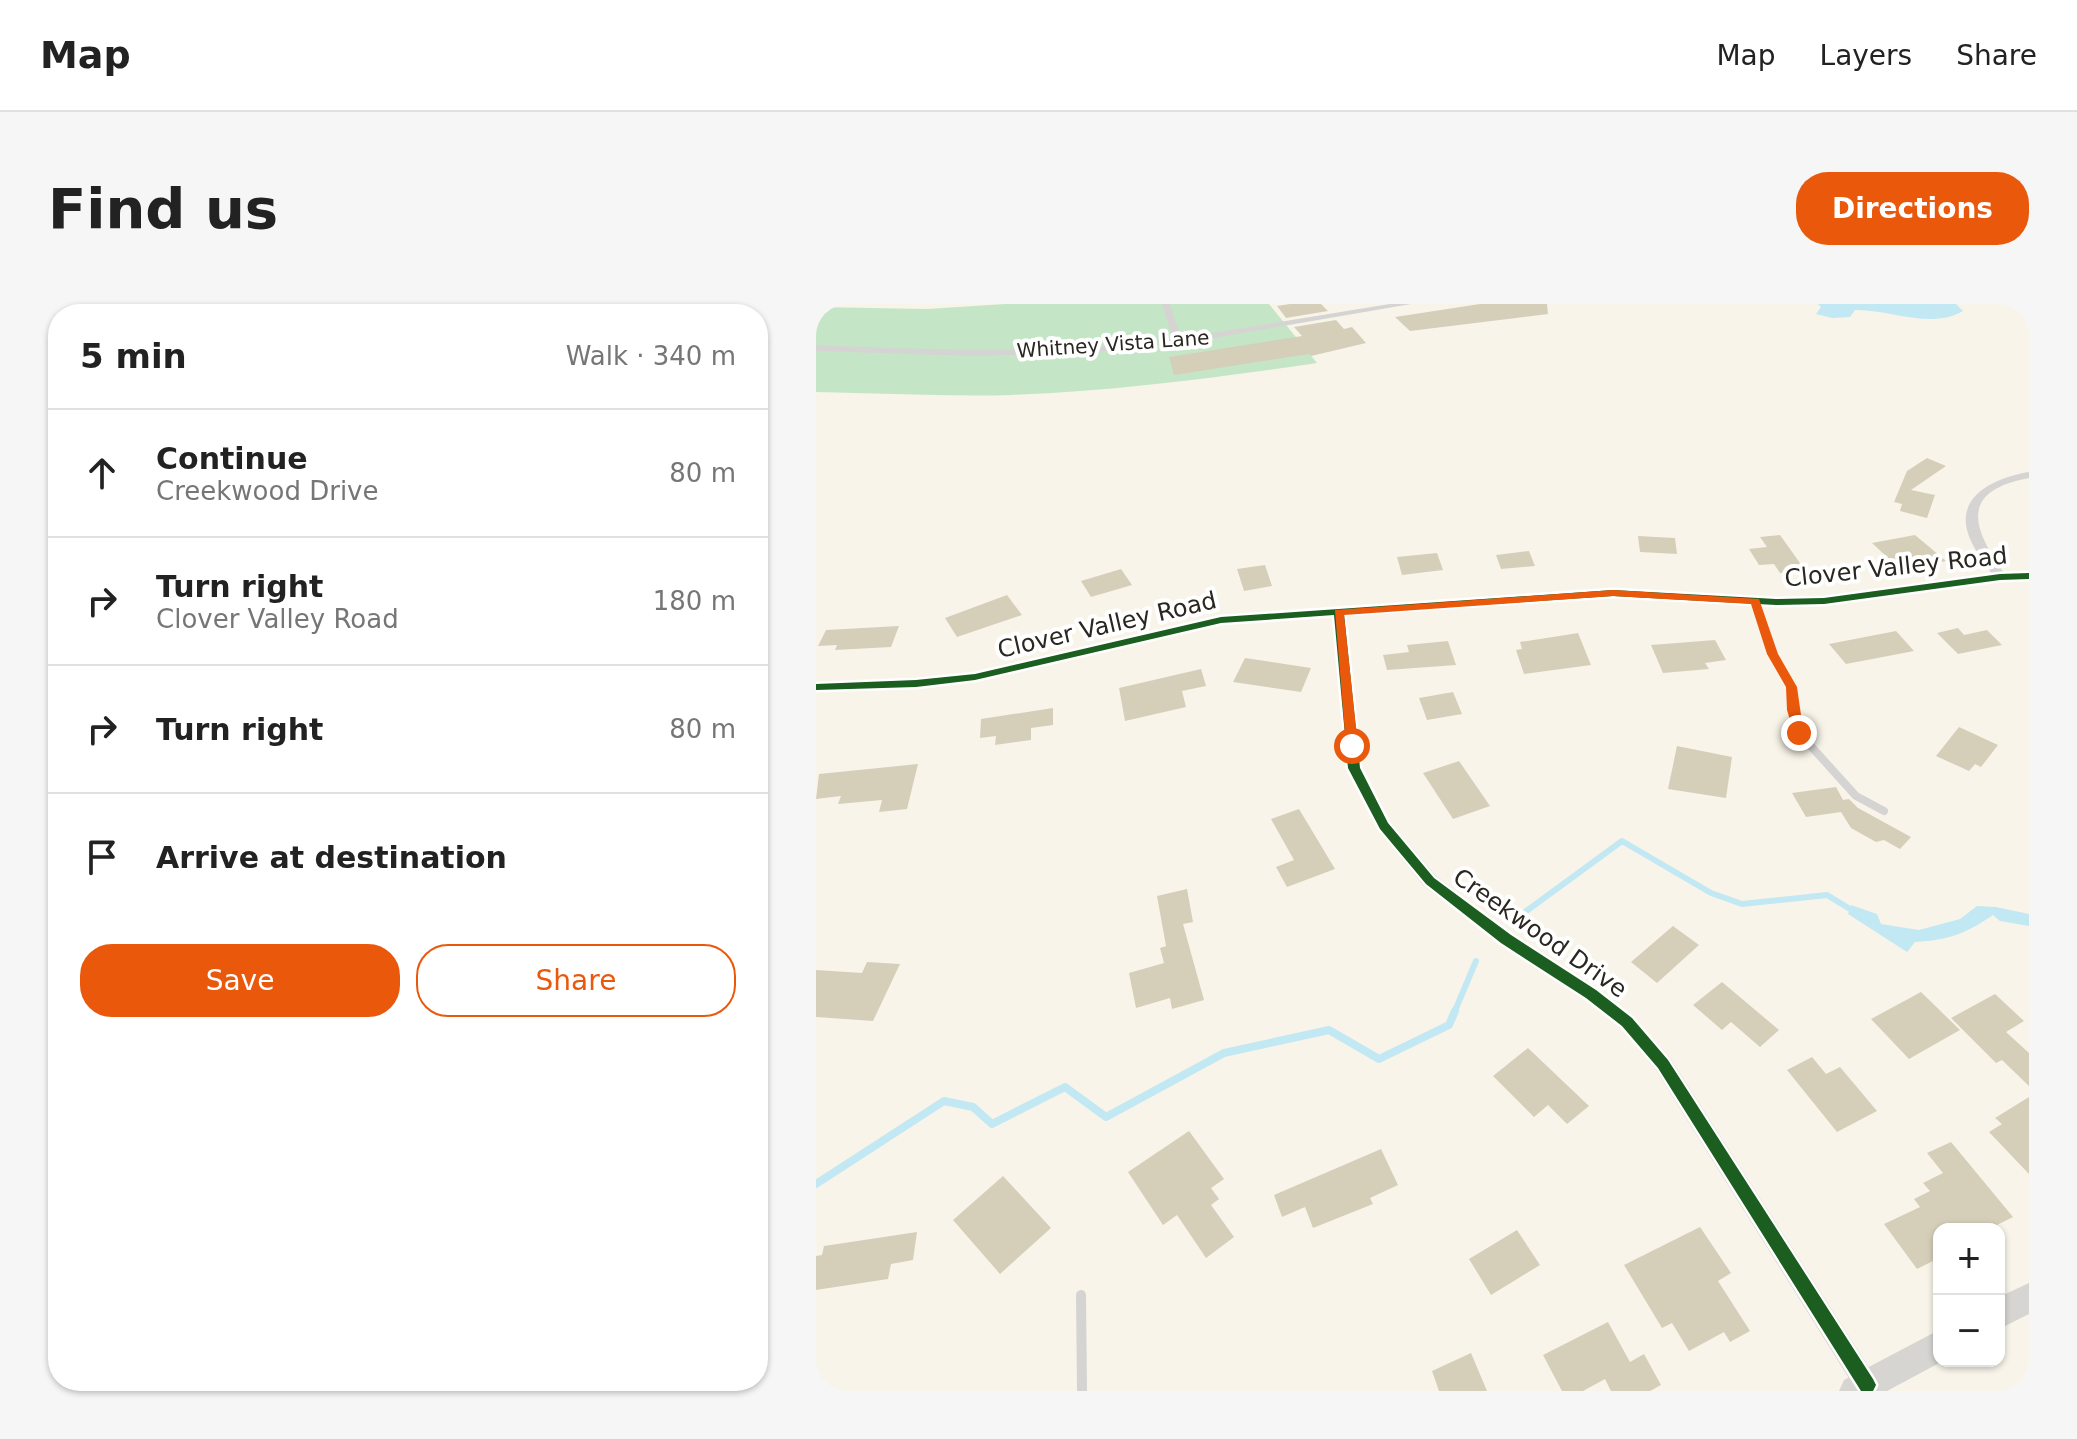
<!DOCTYPE html>
<html lang="en">
<head>
<meta charset="utf-8">
<style>
  :root { --surface:#fff; --page:#f6f6f6; --text:#222; --muted:#767676; --line:#e0e0e0; --accent:#ea580c }
  body { margin:0; font-family:"DejaVu Sans",sans-serif; background:var(--page); color:var(--text) }
  .controls { position:absolute; right:24px; bottom:24px; display:grid; overflow:hidden; border-radius:16px; box-shadow:0 2px 6px #0004 }
  .controls button { width:72px; height:72px; display:grid; place-items:center; padding:0; border:0; border-bottom:2px solid var(--line); background:var(--surface); color:var(--text); font:40px sans-serif }
  .stop { position:absolute; width:24px; height:24px; margin:-18px; border:6px solid #ea580c; border-radius:50%; background:#fff }
  .stop.end { background:#ea580c; border-color:#fff; box-shadow:0 2px 8px #0008 }
  .list { margin:0; padding:0; list-style:none }
  h2 { display:flex; justify-content:space-between; align-items:center; height:104px; margin:0; padding:0 32px; font-size:34px }
  h2 small { font-size:26px; font-weight:400; color:var(--muted) }
  .list li { display:grid; grid-template-columns:52px 1fr auto; gap:24px; align-items:center; box-sizing:border-box; height:128px; padding:0 32px; border-top:2px solid var(--line) }
  .list b { display:block; font-size:30px; white-space:nowrap }
  .list p { margin:0; font-size:26px; white-space:nowrap; color:var(--muted) }
  .list em { font-size:26px; font-style:normal; color:var(--muted) }
  .actions { display:flex; gap:16px; padding:24px 32px }
  .actions a { flex:1; padding:18px 0; border:2px solid var(--accent); border-radius:32px; text-align:center; font-size:28px; color:var(--accent) }
  .actions .main { background:var(--accent); color:#fff }
  .icon { flex:none; width:44px; height:44px; fill:none; stroke:currentColor; stroke-width:2; stroke-linecap:round; stroke-linejoin:round }
  .map { position:relative; flex:none; width:1213px; height:1087px; overflow:hidden; border-radius:32px }
  header { display:flex; align-items:center; gap:48px; box-sizing:border-box; height:112px; padding:0 40px; background:var(--surface); border-bottom:2px solid var(--line) }
  header strong { font-size:38px }
  nav { display:flex; gap:44px; margin-inline-start:auto; font-size:28px }
  .intro { display:flex; align-items:center; justify-content:space-between; box-sizing:border-box; height:192px; padding:0 48px }
  h1 { margin:0; font-size:56px }
  .button { padding:20px 36px; border-radius:32px; background:var(--accent); color:#fff; font-size:28px; font-weight:700 }
  main { display:flex; gap:48px; padding:0 48px }
  aside { flex:1; background:var(--surface); border-radius:32px; box-shadow:0 2px 6px #0004 }
  .map>svg:first-child { display:block }
  .green { fill:#c4e6c7 }
  .water { fill:#c2e8f4 }
  .lines { fill:none; stroke-linecap:round; stroke-linejoin:round }
  .stream-far1 { stroke:#c2e8f4; stroke-width:6 }
  .stream { stroke:#c2e8f4; stroke-width:8 }
  .building { fill:#d5cfba }
  .lane-far2 { stroke:#d5d4d2; stroke-width:6 }
  .lane-far1 { stroke:#d5d4d2; stroke-width:8 }
  .lane { stroke:#d5d4d2; stroke-width:10 }
  .street { fill:#d5d4d2; fill-rule:evenodd }
  .secondary { fill:#d7d5d2; fill-rule:evenodd }
  .cycleway-casing { stroke:#fff; stroke-width:5 }
  .cycleway { fill:#1b5e20; fill-rule:evenodd }
  .route { fill:#ea580c }
  .labels { text-anchor:middle; stroke-width:8; stroke-linejoin:round; paint-order:stroke }
  .far-street-label { font-size:20px; fill:#292720; stroke:#fff }
  .street-label { font-size:24px; fill:#292720; stroke:#fff }
</style>
</head>
<body>
<header>
<strong>Map</strong>
<nav><a>Map</a><a>Layers</a><a>Share</a></nav>
</header>
<div class="intro"><h1>Find us</h1><a class="button">Directions</a></div>
<main>
<aside>
<h2>5 min<small>Walk · 340 m</small></h2>
<ul class="list">
<li><svg class="icon" aria-label="ahead" viewBox="0 0 24 24"><path d="M12 20V5M6 11l6-6 6 6"/></svg><div><b>Continue</b><p>Creekwood Drive</p></div><em>80 m</em></li>
<li><svg class="icon" aria-label="right" viewBox="0 0 24 24"><path d="M7 20v-9h11M14 6l5 5-5 5"/></svg><div><b>Turn right</b><p>Clover Valley Road</p></div><em>180 m</em></li>
<li><svg class="icon" aria-label="right" viewBox="0 0 24 24"><path d="M7 20v-9h11M14 6l5 5-5 5"/></svg><div><b>Turn right</b></div><em>80 m</em></li>
<li><svg class="icon" aria-label="arrive" viewBox="0 0 24 24"><path d="M6 21V4h12l-3 4 3 4H6"/></svg><div><b>Arrive at destination</b></div></li>
</ul>
<div class="actions"><a class="main">Save</a><a>Share</a></div>
</aside>
<div class="map">
<svg width="1213" height="1087" viewBox="0 0 1213 1087">
  <rect width="100%" height="100%" fill="#f8f4e9"/>
  <!-- green -->
  <path class="green" d="M189,0H453L501,59C400,74 298,87 196,91C131,93 65,89 0,88V3L111,5Z"/>
  <!-- water -->
  <g class="water">
    <path d="M1002,0H1140L1147,7C1115,26 1073,5 1039,6L1034,13L1016,14L1000,10L1005,3Z"/>
    <path d="M1035,601L1061,610L1065,620L1103,626L1144,615L1161,602L1180,603L1213,610V622L1184,617L1177,611C1149,630 1133,636 1099,638L1091,648L1032,610Z"/>
  </g>
  <g class="lines">
    <!-- stream-far1 -->
    <g class="stream-far1">
      <path d="M709,608L806,537L895,589L926,600L1011,591L1034,605"/>
      <path d="M638,709L660,657"/>
    </g>
    <!-- stream -->
    <path class="stream" d="M0,880L128,797L157,803L176,820L249,783L290,813L408,749L513,726L563,755L633,721L639,707"/>
  </g>
  <!-- building -->
  <g class="building">
    <path d="M474,0H505L512,7L470,14L461,2Z"/>
    <path d="M664,0H731L732,10L594,27L579,13Z"/>
    <path d="M520,16L528,25L536,23L550,39L495,52L493,50L358,71L353,53L486,32L478,23Z"/>
    <path d="M1111,154L1130,162L1095,186L1119,191L1111,214L1084,207L1086,200L1078,198L1091,167Z"/>
    <path d="M964,231L989,266L964,269L958,260L943,261L933,245L951,243L944,233Z"/>
    <path d="M1099,231L1130,257L1086,267L1056,239Z"/>
    <path d="M822,232L859,234L861,250L824,248Z"/>
    <path d="M713,247L719,262L685,265L680,251Z"/>
    <path d="M621,249L627,266L586,271L581,253Z"/>
    <path d="M449,261L456,282L428,287L421,265Z"/>
    <path d="M305,265L316,281L275,293L265,277Z"/>
    <path d="M191,291L206,311L141,333L129,314Z"/>
    <path d="M83,322L75,343L19,346L21,341L2,342L10,326Z"/>
    <path d="M1142,324L1148,331L1171,326L1186,341L1142,350L1121,329Z"/>
    <path d="M1080,327L1098,347L1030,360L1013,340Z"/>
    <path d="M762,329L775,361L708,370L700,346L706,345L704,338Z"/>
    <path d="M899,336L910,356L889,359L893,365L847,369L835,341Z"/>
    <path d="M632,337L640,361L571,366L567,351L593,348L591,341Z"/>
    <path d="M429,354L495,364L485,388L417,378Z"/>
    <path d="M385,365L390,382L366,387L370,403L309,417L303,384Z"/>
    <path d="M637,388L646,410L611,416L603,394Z"/>
    <path d="M237,404V421L215,424V436L179,441L180,432L164,434L165,415Z"/>
    <path d="M1143,423L1182,441L1165,463L1159,460L1153,467L1120,452Z"/>
    <path d="M861,442L916,453L910,494L852,485Z"/>
    <path d="M643,457L674,502L637,515L607,469Z"/>
    <path d="M102,460L91,505L63,508L66,496L22,500L25,492L0,495L3,470Z"/>
    <path d="M1020,483L1027,496L1033,495L1042,504L1095,533L1084,545L1068,536L1060,538L1035,524L1025,508L990,513L976,489Z"/>
    <path d="M483,505L519,565L471,583L460,563L478,556L455,515Z"/>
    <path d="M371,585L377,618L367,620L388,696L356,705L354,694L320,704L313,669L348,659L344,644L350,642L341,592Z"/>
    <path d="M857,622L883,641L841,679L815,658Z"/>
    <path d="M51,658L84,660L57,717L0,713V666L46,669Z"/>
    <path d="M906,678L963,726L944,743L915,718L906,726L877,701Z"/>
    <path d="M1105,688L1144,726L1093,755L1055,715Z"/>
    <path d="M1179,690L1208,717L1190,728L1213,749V782L1186,756L1180,759L1135,714Z"/>
    <path d="M712,744L773,802L751,820L732,801L718,813L677,772Z"/>
    <path d="M996,753L1010,770L1024,763L1061,807L1021,828L971,766Z"/>
    <path d="M1213,793V870L1173,828L1186,820L1179,814Z"/>
    <path d="M373,827L408,875L395,884L403,895L395,901L418,933L390,954L361,911L347,921L312,868Z"/>
    <path d="M1135,838L1197,913L1173,925H1123V954L1101,965L1068,920L1104,903L1098,895L1114,887L1107,879L1127,869L1111,849Z"/>
    <path d="M565,845L582,881L554,894L557,900L497,924L489,903L466,913L458,891Z"/>
    <path d="M187,872L235,924L184,970L137,916Z"/>
    <path d="M884,923L915,969L902,977L934,1027L914,1038L908,1028L873,1047L856,1019L846,1024L808,961Z"/>
    <path d="M701,926L724,961L675,991L653,955Z"/>
    <path d="M101,928L97,956L75,960L72,975L0,986V952L6,951L8,942Z"/>
    <path d="M792,1018L814,1058L828,1050L845,1081L834,1087H795L789,1075L767,1087H746L727,1051Z"/>
    <path d="M655,1049L671,1087H623L616,1067Z"/>
  </g>
  <g class="lines">
    <!-- lane-far2 -->
    <path class="lane-far2" d="M940,297L957,350L976,383L979,413"/>
    <!-- lane-far1 -->
    <path class="lane-far1" d="M978,411L983,429L1040,492L1068,507"/>
    <!-- lane -->
    <path class="lane" d="M265,991L266,1087"/>
    <!-- street -->
    <g class="street">
      <path d="M346,0H354L365,34L574,0H595L380,37L271,49L155,52L0,47V41C119,46 238,50 357,35Z"/>
      <path d="M1213,168V174C1143,187 1156,224 1188,269L1213,268V276L1184,277L1008,301L960,302L797,293L530,311L545,464L574,518L620,572L696,630L781,685L817,712L854,754L1059,1073L1063,1081L1060,1087H1041L840,766L805,724L769,695L684,640L608,582L562,526L531,464L517,312L405,320L159,377L100,384L0,388V378L100,375L159,369L405,312L797,285L960,294L1008,293L1176,270C1167,257 1155,242 1151,226C1142,188 1184,173 1213,168Z"/>
    </g>
    <!-- secondary -->
    <g class="secondary">
      <path d="M1213,979V1010L1183,1025V993Z"/>
      <path d="M1123,1026V1057H1127L1071,1087H1023L1028,1076Z"/>
    </g>
    <defs>
      <path id="cycleway" d="M1213,269V275L1184,276L1008,300L960,301L797,292L528,310L544,464L572,519L618,574L695,631L780,686L816,714L852,756L1057,1075L1060,1081L1057,1087H1045L842,764L806,722L770,694L685,639L610,580L564,525L532,464L518,311L405,319L159,376L100,383L0,386V380L100,376L159,370L405,313L797,286L960,295L1008,294L1184,270Z"/>
    </defs>
    <!-- cycleway casing -->
    <use href="#cycleway" class="cycleway-casing"/>
    <!-- cycleway -->
    <use href="#cycleway" class="cycleway"/>
  </g>
  <!-- route -->
  <path class="route" d="M797,286L943,295L962,350L981,383L988,432L978,429L971,406L970,383L951,350L935,300L797,292L528,311L542,442L536,446L530,442L519,306Z"/>
  <g class="labels">
    <!-- far-street labels -->
    <g class="far-street-label">
      <text transform="translate(297 40) rotate(-4)" y="7">Whitney Vista Lane</text>
    </g>
    <!-- street labels -->
    <g class="street-label">
      <text transform="translate(1080 263) rotate(-6)" y="8">Clover Valley Road</text>
      <text transform="translate(291 321) rotate(-13)" y="8">Clover Valley Road</text>
      <text transform="translate(724 629) rotate(35)" y="8">Creekwood Drive</text>
    </g>
  </g>
</svg>
<div class="controls">
<button>+</button>
<button>−</button>
</div>
<div class="stop" style="left:536px;top:442px"></div>
<div class="stop end" style="left:983px;top:429px"></div>
</div>
</main>
</body>
</html>
